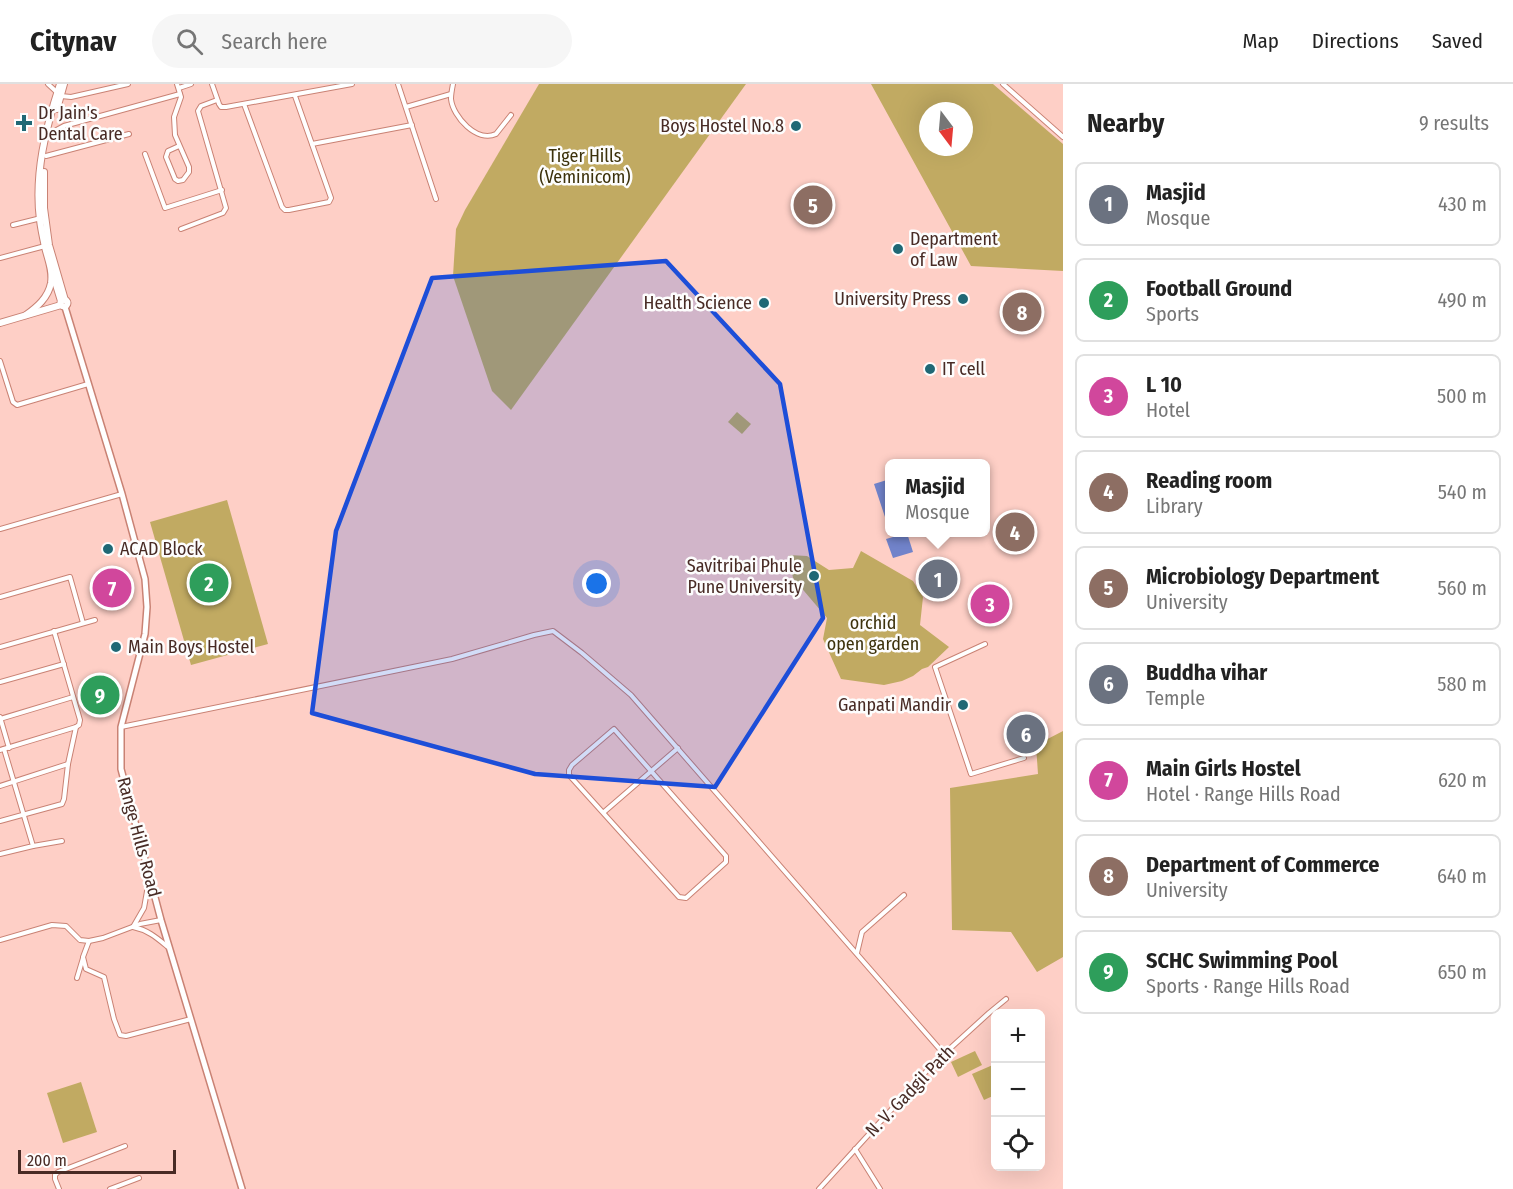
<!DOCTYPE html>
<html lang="en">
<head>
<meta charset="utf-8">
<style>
  :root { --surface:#fff; --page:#f6f6f6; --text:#222; --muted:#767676; --line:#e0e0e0; --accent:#111827 }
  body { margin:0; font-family:"Fira Sans Condensed",sans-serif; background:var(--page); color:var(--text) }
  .controls { position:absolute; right:18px; bottom:18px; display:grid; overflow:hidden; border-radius:9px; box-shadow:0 6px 24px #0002 }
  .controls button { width:54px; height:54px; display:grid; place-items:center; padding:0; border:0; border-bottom:2px solid var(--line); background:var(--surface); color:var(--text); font:30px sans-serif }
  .compass { position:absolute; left:919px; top:18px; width:54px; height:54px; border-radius:50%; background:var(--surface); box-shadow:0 6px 24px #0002; rotate:164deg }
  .scale { position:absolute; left:18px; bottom:15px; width:158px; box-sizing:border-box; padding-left:6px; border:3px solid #482b25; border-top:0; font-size:16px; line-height:21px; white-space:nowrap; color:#482b25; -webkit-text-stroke:4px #fdfdfd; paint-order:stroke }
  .you { position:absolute; left:597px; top:500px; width:21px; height:21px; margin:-15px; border:4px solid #fff; border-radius:50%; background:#1a73e8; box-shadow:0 0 0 9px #1a73e833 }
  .badge { display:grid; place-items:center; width:39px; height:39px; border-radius:50%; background:var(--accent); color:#fff; font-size:20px; font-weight:700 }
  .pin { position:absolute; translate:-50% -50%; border:3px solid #fff; box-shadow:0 2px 6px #0006 }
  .popup { position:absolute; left:885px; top:375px; width:105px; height:78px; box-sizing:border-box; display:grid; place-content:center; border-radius:9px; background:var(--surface); filter:drop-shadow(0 2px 4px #0005); font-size:20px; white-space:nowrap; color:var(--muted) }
  .popup b { font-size:22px; color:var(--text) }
  .popup::after { content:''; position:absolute; left:50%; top:100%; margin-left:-12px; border:12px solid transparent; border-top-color:var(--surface) }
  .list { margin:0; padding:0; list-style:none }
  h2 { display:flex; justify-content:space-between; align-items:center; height:78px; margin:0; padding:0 24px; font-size:26px }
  h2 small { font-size:20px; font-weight:400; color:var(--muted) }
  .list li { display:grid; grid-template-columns:39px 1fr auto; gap:18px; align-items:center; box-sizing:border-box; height:84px; margin:0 12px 12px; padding:0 12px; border:2px solid var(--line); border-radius:9px }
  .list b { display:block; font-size:22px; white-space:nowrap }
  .list p { margin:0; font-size:20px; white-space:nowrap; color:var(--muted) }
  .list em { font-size:20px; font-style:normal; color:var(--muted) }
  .icon { flex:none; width:33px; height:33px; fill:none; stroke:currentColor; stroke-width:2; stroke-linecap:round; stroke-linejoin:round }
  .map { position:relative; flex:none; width:1063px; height:1105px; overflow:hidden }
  header { display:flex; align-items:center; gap:36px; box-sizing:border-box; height:84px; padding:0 30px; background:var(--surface); border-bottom:2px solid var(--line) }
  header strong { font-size:28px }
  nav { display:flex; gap:33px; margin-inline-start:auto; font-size:21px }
  .search { width:420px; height:54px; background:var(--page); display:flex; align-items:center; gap:15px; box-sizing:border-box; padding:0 21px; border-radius:33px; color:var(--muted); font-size:22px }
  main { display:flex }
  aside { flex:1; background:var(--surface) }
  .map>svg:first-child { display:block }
  .green { fill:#c1aa62; fill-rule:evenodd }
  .water { fill:#7183ca }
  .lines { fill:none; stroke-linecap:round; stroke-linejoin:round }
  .minor-casing { stroke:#c98274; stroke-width:6 }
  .tertiary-casing { stroke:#c98274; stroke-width:8 }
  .secondary-casing { stroke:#c98274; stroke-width:8 }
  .minor { stroke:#fff; stroke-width:4 }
  .tertiary { stroke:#fff; stroke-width:5 }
  .secondary { stroke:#fff; stroke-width:6 }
  .marked { fill:#1d4ed8; fill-opacity:0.2; stroke:#1d4ed8; stroke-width:4.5; stroke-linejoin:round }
  .poi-dot { fill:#206875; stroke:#fdfdfd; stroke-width:2 }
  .labels { text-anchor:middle; stroke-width:5; stroke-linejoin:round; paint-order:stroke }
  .poi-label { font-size:18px; fill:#482b25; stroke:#fdfdfd; text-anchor:start }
  .park-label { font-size:18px; fill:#3c310b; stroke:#fdfdfd }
  .street-label { font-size:18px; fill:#482b25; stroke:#fdfdfd }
</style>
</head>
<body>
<header>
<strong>Citynav</strong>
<div class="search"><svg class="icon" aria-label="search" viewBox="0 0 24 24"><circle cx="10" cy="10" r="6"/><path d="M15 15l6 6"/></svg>Search here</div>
<nav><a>Map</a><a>Directions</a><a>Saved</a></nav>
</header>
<main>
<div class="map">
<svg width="1063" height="1105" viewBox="0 0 1063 1105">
  <rect width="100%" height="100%" fill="#fecfc6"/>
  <!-- green -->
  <g class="green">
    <path d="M539,0H746L511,326L492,307L453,192L456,145L465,126Z"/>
    <path d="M871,0H993L1063,60V187L971,182ZM928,27H964V63H928Z"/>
    <path d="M737,328L751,340L742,350L728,338Z"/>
    <path d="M227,416L268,560L191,581L150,438Z"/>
    <path d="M861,467L913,497L923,513L920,541L949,563L928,583L922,585L913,592L902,597L884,601L841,595L823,555L827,534L793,494L789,471L807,472L829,486L853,484Z"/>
    <path d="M1063,647V873L1037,888L1011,848L952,846L950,704L1038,690L1036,661Z"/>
    <path d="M975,967L982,981L958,993L951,978Z"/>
    <path d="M995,980V1011L984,1016L972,990Z"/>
    <path d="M81,998L97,1048L63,1059L47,1009Z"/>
  </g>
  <!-- water -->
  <g class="water">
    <path d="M890,395V434L886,436L874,400Z"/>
    <path d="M907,449L913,468L893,474L886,455Z"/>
    <path d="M97,597L109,600L103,625L92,623Z"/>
  </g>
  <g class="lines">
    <defs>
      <g id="minor">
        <path d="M48,0L61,12L71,13L128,0"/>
        <path d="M177,0L181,13L174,33L175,51L189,83V88L183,96L178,97L175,95L166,73L168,67L179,62"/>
        <path d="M212,0L219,20L221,23H226L352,0"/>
        <path d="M398,0L436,115"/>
        <path d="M453,0C452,5 451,10 451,15C453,33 477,59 496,50L511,31"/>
        <path d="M1003,0L1063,53"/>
        <path d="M179,4L191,0"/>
        <path d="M244,20L282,123L285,126H289L329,118L331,114L295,12"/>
        <path d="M406,23L451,10"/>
        <path d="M49,50L64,42L180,10"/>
        <path d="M312,60L412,41"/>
        <path d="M145,70L165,124L222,106"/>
        <path d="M46,72L129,50"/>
        <path d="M13,141L41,134"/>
        <path d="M181,145L223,129L226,124L198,27L201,22L217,16"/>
        <path d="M0,174L45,162"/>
        <path d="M0,277L13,318L17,321L88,300"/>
        <path d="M0,445L122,410"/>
        <path d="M0,513L70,493L83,539"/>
        <path d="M985,560L935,583L971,690L1024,674"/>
        <path d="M0,563L95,536"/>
        <path d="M0,598L64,580"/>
        <path d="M0,633L9,664"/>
        <path d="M0,635L73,613"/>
        <path d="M121,643L452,575L534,551L553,547L582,569L631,611L944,970"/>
        <path d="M614,645L726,772V778L686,814L679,813L569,691V686L572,681Z"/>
        <path d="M0,666L76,643L79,641L80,636L54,547"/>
        <path d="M0,702L68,680"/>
        <path d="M604,728L678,664"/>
        <path d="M0,737L62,720L64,715L68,680L76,643"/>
        <path d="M33,762L62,757"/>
        <path d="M0,770L33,762L4,665"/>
        <path d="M149,796L144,824L133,843C148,846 157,854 168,863"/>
        <path d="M0,856L52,841L66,842L80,856L89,857L103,854L140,840L161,836"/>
        <path d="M89,857L83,873L86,885L104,893L114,935L120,951L126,952L191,935"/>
        <path d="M857,869L862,848L904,811"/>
        <path d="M77,894L83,874"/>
        <path d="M855,1065L880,1105"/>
        <path d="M59,1105L55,1095V1091L58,1088L125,1062"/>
        <path d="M110,1105L139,1094"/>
        <path d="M819,1105L933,980L989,929L1006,915"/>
      </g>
      <path id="tertiary" d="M65,223L122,410L145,495L147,523L145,550L121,643V685L161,836L242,1105"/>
      <g id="secondary">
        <path d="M57,25L64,0"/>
        <path d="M44,88V124L49,161L65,216"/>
        <path d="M53,191L61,217"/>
        <circle cx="64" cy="219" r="3.5"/>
        <path d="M26,231C37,223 48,214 51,199C53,186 48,176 45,163C43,154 41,145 40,136C34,90 46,43 60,0"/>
        <path d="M0,239L61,221"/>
      </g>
    </defs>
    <!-- minor casing -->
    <use href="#minor" class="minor-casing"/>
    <!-- tertiary casing -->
    <use href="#tertiary" class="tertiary-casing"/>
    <!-- secondary casing -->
    <use href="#secondary" class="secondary-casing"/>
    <!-- minor -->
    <use href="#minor" class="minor"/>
    <!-- tertiary -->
    <use href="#tertiary" class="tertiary"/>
    <!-- secondary -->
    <use href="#secondary" class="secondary"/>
  </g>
  <!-- marked area -->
  <path class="marked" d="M666,177L780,300L823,534L715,703L535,690L312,629L336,447L432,194Z"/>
  <!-- markers -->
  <g class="poi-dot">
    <path d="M21 30h6v6h6v6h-6v6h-6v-6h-6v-6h6z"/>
    <circle cx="796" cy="42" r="6"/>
    <circle cx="898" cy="165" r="6"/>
    <circle cx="963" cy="215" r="6"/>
    <circle cx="764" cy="219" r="6"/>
    <circle cx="930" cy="285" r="6"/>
    <circle cx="108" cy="465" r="6"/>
    <circle cx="814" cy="492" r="6"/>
    <circle cx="116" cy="563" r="6"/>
    <circle cx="963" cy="621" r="6"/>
  </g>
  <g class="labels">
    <!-- poi labels -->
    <g class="poi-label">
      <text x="38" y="35">Dr Jain's<tspan x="38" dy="21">Dental Care</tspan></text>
      <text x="784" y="48" text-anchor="end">Boys Hostel No.8</text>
      <text x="910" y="161">Department<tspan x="910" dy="21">of Law</tspan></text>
      <text x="951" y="221" text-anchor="end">University Press</text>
      <text x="752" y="225" text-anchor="end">Health Science</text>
      <text x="942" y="291">IT cell</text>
      <text x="120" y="471">ACAD Block</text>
      <text x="802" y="488" text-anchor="end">Savitribai Phule<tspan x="802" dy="21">Pune University</tspan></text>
      <text x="128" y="569">Main Boys Hostel</text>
      <text x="951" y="627" text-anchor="end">Ganpati Mandir</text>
    </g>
    <!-- park labels -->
    <g class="park-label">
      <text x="585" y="78">Tiger Hills<tspan x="585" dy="21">(Veminicom)</tspan></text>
      <text x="873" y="545">orchid<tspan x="873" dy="21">open garden</tspan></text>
    </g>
    <!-- street labels -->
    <g class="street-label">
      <text transform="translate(139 753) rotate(75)" y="6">Range Hills Road</text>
      <text transform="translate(910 1007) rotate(-46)" y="6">N. V. Gadgil Path</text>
    </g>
  </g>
</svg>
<div class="controls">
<button>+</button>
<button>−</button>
<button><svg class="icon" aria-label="locate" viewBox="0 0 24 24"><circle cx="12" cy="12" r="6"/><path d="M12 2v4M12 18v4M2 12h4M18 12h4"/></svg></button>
</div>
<svg class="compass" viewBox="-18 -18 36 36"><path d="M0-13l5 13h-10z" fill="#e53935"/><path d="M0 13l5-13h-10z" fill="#767676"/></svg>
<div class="scale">200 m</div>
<div class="you"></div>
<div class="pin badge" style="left:938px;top:495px;background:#6b7280">1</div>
<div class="popup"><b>Masjid</b>Mosque</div>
<div class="pin badge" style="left:209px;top:499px;background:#2e9e5b">2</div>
<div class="pin badge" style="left:990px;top:520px;background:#d1479c">3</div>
<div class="pin badge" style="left:1015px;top:448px;background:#8d6e63">4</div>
<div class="pin badge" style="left:813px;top:121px;background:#8d6e63">5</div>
<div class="pin badge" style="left:1026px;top:650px;background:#6b7280">6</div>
<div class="pin badge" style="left:112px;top:504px;background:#d1479c">7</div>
<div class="pin badge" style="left:1022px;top:228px;background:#8d6e63">8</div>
<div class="pin badge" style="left:100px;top:611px;background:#2e9e5b">9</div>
</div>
<aside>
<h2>Nearby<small>9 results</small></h2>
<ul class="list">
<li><span class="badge" style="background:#6b7280">1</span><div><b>Masjid</b><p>Mosque</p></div><em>430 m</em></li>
<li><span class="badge" style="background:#2e9e5b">2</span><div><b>Football Ground</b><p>Sports</p></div><em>490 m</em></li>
<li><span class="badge" style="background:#d1479c">3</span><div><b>L 10</b><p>Hotel</p></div><em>500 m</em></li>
<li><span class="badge" style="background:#8d6e63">4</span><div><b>Reading room</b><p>Library</p></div><em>540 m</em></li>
<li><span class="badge" style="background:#8d6e63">5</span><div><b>Microbiology Department</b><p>University</p></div><em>560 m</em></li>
<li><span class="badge" style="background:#6b7280">6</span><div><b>Buddha vihar</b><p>Temple</p></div><em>580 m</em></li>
<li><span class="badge" style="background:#d1479c">7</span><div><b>Main Girls Hostel</b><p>Hotel · Range Hills Road</p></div><em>620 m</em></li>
<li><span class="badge" style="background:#8d6e63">8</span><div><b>Department of Commerce</b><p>University</p></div><em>640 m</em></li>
<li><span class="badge" style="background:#2e9e5b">9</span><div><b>SCHC Swimming Pool</b><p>Sports · Range Hills Road</p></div><em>650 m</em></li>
</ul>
</aside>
</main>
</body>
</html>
